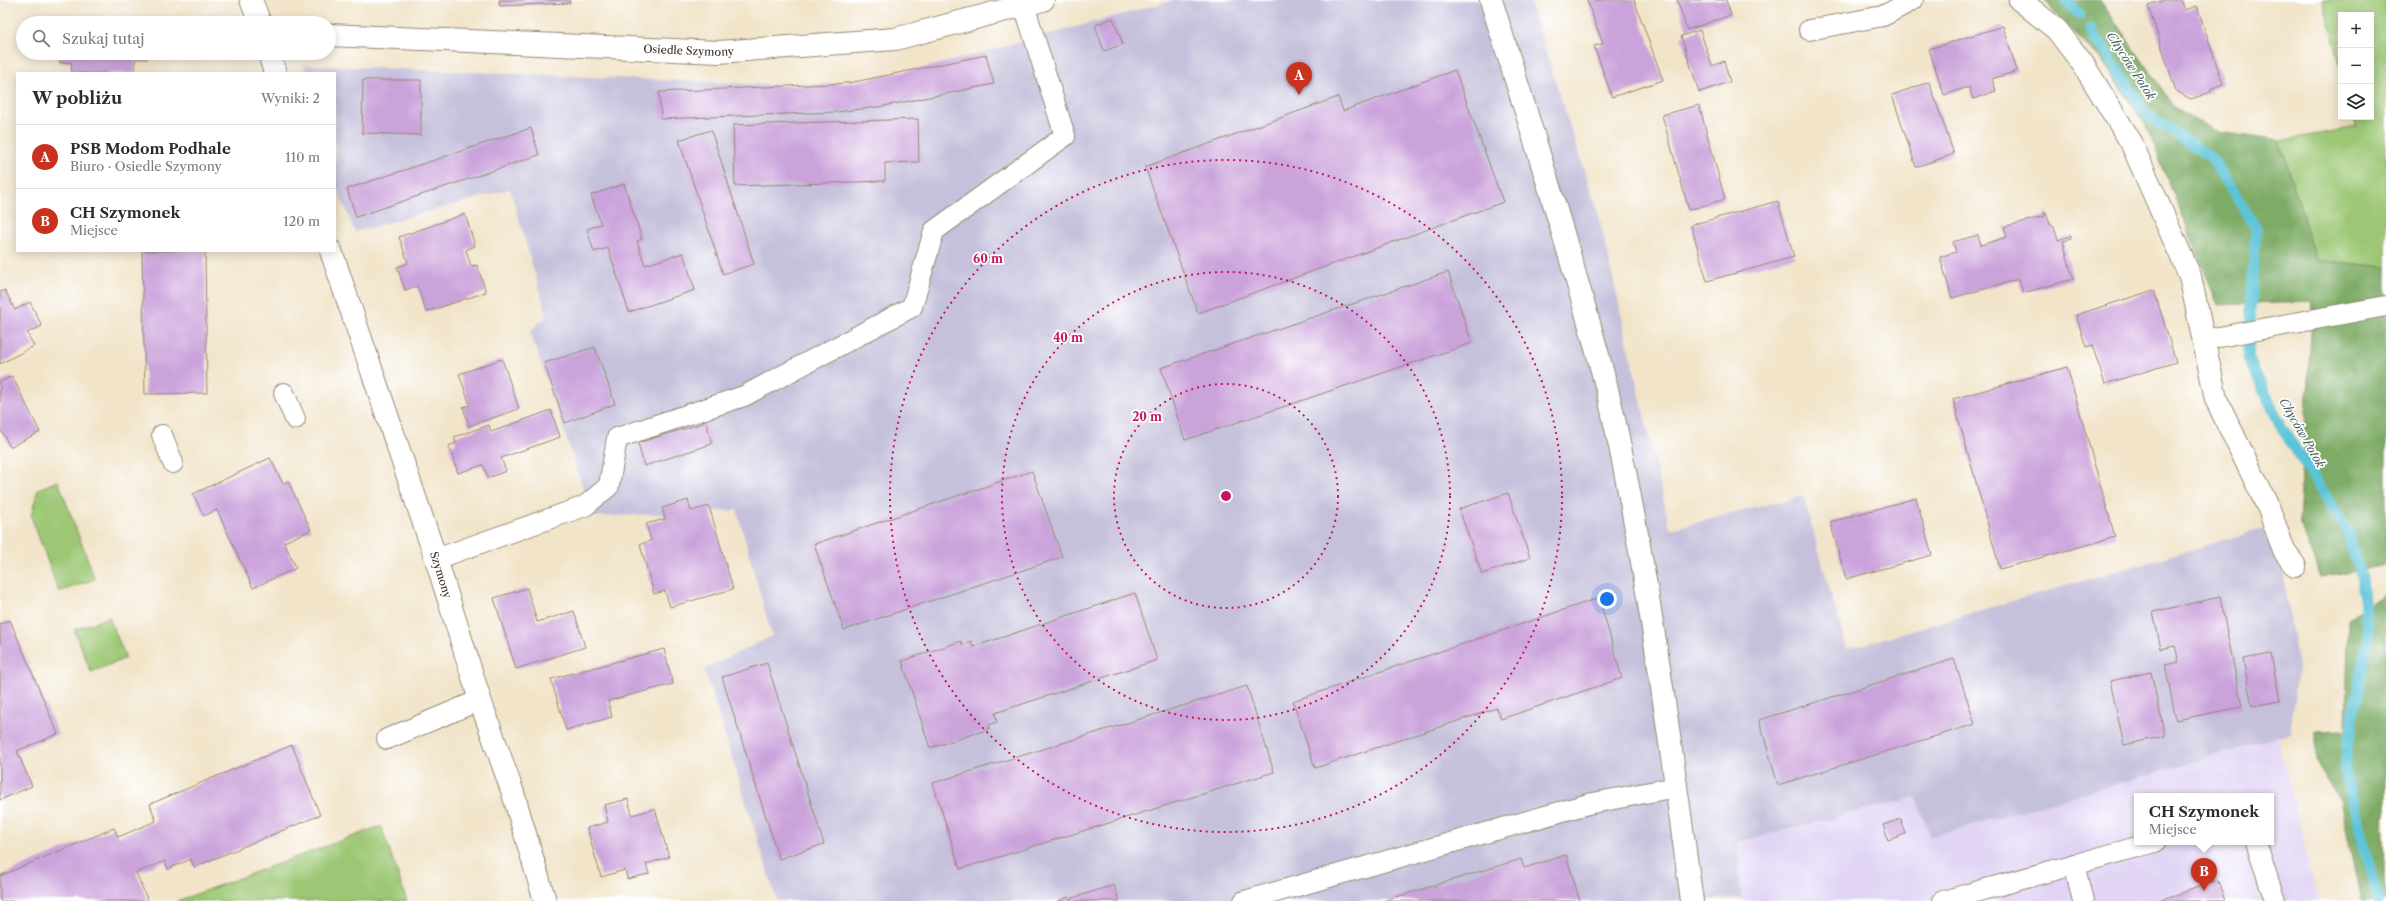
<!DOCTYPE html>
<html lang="pl">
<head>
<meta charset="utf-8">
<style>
  :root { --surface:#fff; --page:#f2f2f3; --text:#2b2b33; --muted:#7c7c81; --line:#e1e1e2; --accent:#c8321e }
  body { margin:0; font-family:"Libre Caslon Text",serif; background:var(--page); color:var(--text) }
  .controls { position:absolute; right:12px; top:12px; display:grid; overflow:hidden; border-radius:0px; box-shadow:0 2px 10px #0003 }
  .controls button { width:36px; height:36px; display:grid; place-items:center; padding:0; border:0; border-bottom:1px solid var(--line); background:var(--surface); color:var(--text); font:20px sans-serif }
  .you { position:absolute; left:1607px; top:599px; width:14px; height:14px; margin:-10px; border:3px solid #fff; border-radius:50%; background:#1a73e8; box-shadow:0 0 0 6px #1a73e833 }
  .badge { display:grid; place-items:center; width:26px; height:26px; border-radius:50%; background:var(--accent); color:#fff; font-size:13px; font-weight:700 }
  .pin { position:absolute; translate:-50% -33px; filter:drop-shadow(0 1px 2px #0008) }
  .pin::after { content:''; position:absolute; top:21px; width:14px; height:12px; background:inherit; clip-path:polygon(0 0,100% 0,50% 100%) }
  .popup { position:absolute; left:2134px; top:793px; width:140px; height:52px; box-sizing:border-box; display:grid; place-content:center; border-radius:0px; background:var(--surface); filter:drop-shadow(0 1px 3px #0005); font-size:13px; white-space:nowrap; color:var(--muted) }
  .popup b { font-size:15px; color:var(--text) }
  .popup::after { content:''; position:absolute; left:50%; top:100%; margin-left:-8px; border:8px solid transparent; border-top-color:var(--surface) }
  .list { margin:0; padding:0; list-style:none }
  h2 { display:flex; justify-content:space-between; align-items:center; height:52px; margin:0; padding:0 16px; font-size:17px }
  h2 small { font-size:13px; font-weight:400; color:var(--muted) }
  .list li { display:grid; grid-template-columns:26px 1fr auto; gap:12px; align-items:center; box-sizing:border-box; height:64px; padding:0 16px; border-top:1px solid var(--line) }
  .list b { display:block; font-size:15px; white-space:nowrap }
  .list p { margin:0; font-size:13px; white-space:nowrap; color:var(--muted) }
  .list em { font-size:13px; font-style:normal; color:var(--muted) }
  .icon { flex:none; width:22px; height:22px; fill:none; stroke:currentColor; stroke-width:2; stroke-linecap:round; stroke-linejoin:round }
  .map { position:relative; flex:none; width:2386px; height:901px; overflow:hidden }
  .search { position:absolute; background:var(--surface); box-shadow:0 2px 10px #0003; left:16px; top:16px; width:320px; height:44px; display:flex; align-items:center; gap:10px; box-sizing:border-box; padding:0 14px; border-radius:22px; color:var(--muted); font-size:15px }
  .panel { position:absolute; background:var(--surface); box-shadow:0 2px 10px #0003; left:16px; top:72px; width:320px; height:180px; border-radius:0px }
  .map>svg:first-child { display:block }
  .built { fill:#e1d4f4; fill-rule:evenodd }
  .industrial { fill:#c5c0db }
  .green { fill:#9dc774; stroke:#6c7849 }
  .forest { fill:#7eac66; stroke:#5c6b42 }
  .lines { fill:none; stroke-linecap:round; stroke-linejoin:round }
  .stream { stroke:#5cc4d8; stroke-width:11 }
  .building { fill:#cba3db }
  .service-casing { stroke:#968774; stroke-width:22 }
  .minor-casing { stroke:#968774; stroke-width:24 }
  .tertiary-casing { stroke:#968774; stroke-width:24 }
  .service { stroke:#fff; stroke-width:20 }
  .minor { stroke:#fff; stroke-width:22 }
  .tertiary { stroke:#fff; stroke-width:22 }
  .ring { fill:none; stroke:#c2185b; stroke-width:2; stroke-dasharray:2 4 }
  .labels { text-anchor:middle; stroke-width:3.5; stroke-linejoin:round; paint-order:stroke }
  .street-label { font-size:11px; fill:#3b2a1e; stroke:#fff }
  .water-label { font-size:12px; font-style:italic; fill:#47605f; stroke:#fff }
  .centre { fill:#c2185b; stroke:#fff; stroke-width:2 }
  .ring-label { font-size:12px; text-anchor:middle; font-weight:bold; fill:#c2185b; stroke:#fff; stroke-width:3.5; stroke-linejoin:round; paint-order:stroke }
</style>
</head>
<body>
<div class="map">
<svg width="2386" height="901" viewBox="0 0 2386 901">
  <rect width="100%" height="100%" fill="#fff"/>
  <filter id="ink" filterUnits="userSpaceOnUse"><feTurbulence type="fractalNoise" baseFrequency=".025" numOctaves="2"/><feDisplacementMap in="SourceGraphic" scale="8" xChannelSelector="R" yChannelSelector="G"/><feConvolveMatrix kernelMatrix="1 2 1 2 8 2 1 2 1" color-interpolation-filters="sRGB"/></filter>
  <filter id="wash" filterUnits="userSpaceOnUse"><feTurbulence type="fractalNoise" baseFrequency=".012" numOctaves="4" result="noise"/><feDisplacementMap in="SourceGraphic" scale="16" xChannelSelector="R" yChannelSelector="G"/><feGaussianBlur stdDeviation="0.9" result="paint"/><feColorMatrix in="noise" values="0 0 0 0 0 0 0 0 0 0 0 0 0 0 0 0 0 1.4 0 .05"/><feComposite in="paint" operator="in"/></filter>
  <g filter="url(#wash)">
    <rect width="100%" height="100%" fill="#f1e4c9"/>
    <!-- built -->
    <path class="built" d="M2278,737L2318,901H1741L1738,842L1916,797L1930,837ZM2137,796H2271V842H2137Z"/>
    <!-- industrial -->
    <path class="industrial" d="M1174,0H1529L1599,216L1670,529L1803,496L1847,649L2262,529L2284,575L2298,669L2290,734L1930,837L1916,797L1738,842L1741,898L1669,901H777L704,669L772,636L737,510L593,517L530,331L547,316L510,189L355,232L335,183V73H306L304,65L852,88Z"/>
    <!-- green -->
    <g class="green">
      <path d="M2323,0H2386V267L2316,260L2280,141L2356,127L2354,117H2371V15H2341V68Z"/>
      <path d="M58,481L95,579L59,592L31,516L38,489Z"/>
      <path d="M109,617L126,658L91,672L74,630Z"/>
      <path d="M381,826L407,901H177Z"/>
    </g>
    <!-- forest -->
    <g class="forest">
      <path d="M2045,0H2100L2175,108L2218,132L2280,141L2316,260L2386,267V565L2321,578L2299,521L2313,302L2218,305L2147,128L2100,57L2060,20Z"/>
      <path d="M2386,593V816L2383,815L2386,901H2361L2340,800L2316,762V731L2346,730L2348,620Z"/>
    </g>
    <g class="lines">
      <!-- stream -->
      <g class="stream">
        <path d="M2065,0L2080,15"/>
        <path d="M2090,28L2146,114L2212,158L2256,228L2248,358L2282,428L2347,530L2362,578L2368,640L2344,766L2378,901"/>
      </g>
    </g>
    <g id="blocks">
      <!-- building -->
      <g class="building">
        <path d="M499,0H569L570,3L500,6Z"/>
        <path d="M1587,0H1634L1663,80L1612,97L1594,46L1603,44Z"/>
        <path d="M1677,0H1726L1731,15L1687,30Z"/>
        <path d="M2165,0H2181L2185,10L2197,6L2223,84L2210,89L2211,92L2191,99L2176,91L2148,5Z"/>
        <path d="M1113,18L1123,44L1104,51L1095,25Z"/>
        <path d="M2003,26L2017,71L1992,79L1996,91L1973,99L1969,87L1944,95L1929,49Z"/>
        <path d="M1700,30L1712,66L1724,61L1730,82L1699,92L1681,36Z"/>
        <path d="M59,53H146L147,59H135V73H72L71,62L60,63Z"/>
        <path d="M986,55L994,84L879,107L836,112L661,119L659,92L849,83Z"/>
        <path d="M1455,70L1503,202L1198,313L1145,167L1338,97L1343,111Z"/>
        <path d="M363,80H421V135L362,133Z"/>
        <path d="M1929,82L1954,154L1916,167L1892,95Z"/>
        <path d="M1699,105L1725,199L1689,210L1662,115Z"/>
        <path d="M918,119L919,162L885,163V181L735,186L733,125Z"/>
        <path d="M531,128L539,155L356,217L347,189Z"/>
        <path d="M711,130L754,264L723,274L679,140Z"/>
        <path d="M624,184L642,239L637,241L645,265L683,253L695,290L629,312L608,248L594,252L587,229L601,224L591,195Z"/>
        <path d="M1778,201L1794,257L1707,281L1691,225Z"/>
        <path d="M2044,213H2046L2050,224L2054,227L2058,240L2071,236V239L2063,241L2073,279L2023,293L2019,279L1952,298L1940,257L1956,252L1953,242L1978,235L1981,245L2007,237L2004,227L2045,216Z"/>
        <path d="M465,214L475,246L466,250L471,266L477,265L486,292L426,312L417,286L405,290L397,267L408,263L399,237Z"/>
        <path d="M142,251H205L207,393L145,394Z"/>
        <path d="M1448,272L1472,343L1185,440L1161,368Z"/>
        <path d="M5,290L15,310L30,302L42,326L27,333L34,346L0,364V292Z"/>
        <path d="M2154,290L2176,362L2105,384L2092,345L2086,347L2076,315Z"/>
        <path d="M595,347L615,404L565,423L544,363Z"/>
        <path d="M502,359L519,409L469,426L463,407L470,405L459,374Z"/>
        <path d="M2067,367L2115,537L2000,569L1953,399Z"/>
        <path d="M12,376L40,432L10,447L0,428V382Z"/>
        <path d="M551,410L560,437L501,458L506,471L488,478L483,465L458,473L449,446L456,443L454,437L489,425L491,432Z"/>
        <path d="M706,422L712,444L644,466L638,443Z"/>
        <path d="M270,458L283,484L288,481L311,530L284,542L296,568L253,588L217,510L204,516L193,494Z"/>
        <path d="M1032,471L1062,557L844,630L814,544Z"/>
        <path d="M1508,493L1530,558L1482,574L1459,509Z"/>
        <path d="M1916,498L1932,555L1846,579L1830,522Z"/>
        <path d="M688,500L691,511L709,506L733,589L670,607L665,591L654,594L640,544L651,541L646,524L665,519L662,508Z"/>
        <path d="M527,588L537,622L574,611L585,647L516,669L494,598Z"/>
        <path d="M1135,593L1157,660L995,713L997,722L989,725V729L930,748L902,661L961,641L962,645L971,641L973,647Z"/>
        <path d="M2220,597L2242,707L2176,720L2165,665L2179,662L2175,646L2161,649L2153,612Z"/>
        <path d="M1599,598L1622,678L1501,719L1497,708L1315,768L1293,701Z"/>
        <path d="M10,620L58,734L17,751L32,786L0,800V624Z"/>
        <path d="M664,649L673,684L608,701L612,717L566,730L551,679Z"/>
        <path d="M2271,654L2280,701L2252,706L2243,659Z"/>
        <path d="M1954,659L1975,724L1778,785L1759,720Z"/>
        <path d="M767,663L824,844L779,859L722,677Z"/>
        <path d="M2151,672L2165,736L2124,745L2110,681Z"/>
        <path d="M1247,686L1274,772L960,869L933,783Z"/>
        <path d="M292,745L320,815L194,867L191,859L168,869L165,861L136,873L148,901H0V876L114,828L118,837L156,821L150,804Z"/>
        <path d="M628,799L632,815L655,809L669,857L646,864L649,874L627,879L625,870L601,877L587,828L608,822L604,805Z"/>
        <path d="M1901,819L1906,834L1888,840L1883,825Z"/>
        <path d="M1566,855L1580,901H1383L1521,859L1524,868Z"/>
        <path d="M2218,881L2225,901H2156Z"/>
        <path d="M1114,885L1119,901H1058L1069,897V899Z"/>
      </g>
    </g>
  </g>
  <g filter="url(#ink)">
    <use href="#blocks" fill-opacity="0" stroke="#968774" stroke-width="1"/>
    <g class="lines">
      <defs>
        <g id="service">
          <path d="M1809,30L1883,16L1913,0"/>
          <path d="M2203,340L2386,306"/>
          <path d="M284,393L295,419"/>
          <path d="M162,435L173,463"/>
          <path d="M436,559L585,506L609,486L617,438L744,396L912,307L934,231L1065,136L1024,5"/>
          <path d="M387,739L480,700"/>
          <path d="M2256,842L2275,901"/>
          <path d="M2074,864L2083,901"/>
          <path d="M1244,901L1588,804L1676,787"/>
          <path d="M1943,901L2155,842"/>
        </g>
        <g id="minor">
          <path d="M251,0L260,23"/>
          <path d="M2020,0L2057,30L2083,64L2131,142L2190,276L2216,399L2269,509L2284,551L2295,566"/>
          <path id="s1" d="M329,35L719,52L895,39L1043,0"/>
          <path d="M269,53L275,73"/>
          <path id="s2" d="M331,251L436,559L480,700L513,793L545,901"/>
        </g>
        <path id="tertiary" d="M1491,0C1519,90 1548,180 1574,271C1589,323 1605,375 1616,428C1650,585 1670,743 1692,901"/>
      </defs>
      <!-- service casing -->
      <use href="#service" class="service-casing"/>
      <!-- minor casing -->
      <use href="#minor" class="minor-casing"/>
      <!-- tertiary casing -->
      <use href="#tertiary" class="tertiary-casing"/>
      <!-- service -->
      <use href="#service" class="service"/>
      <!-- minor -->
      <use href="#minor" class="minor"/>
      <!-- tertiary -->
      <use href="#tertiary" class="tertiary"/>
    </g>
  </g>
  <!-- distance rings -->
  <g class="ring">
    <circle cx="1226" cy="496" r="112"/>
    <circle cx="1226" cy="496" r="224"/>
    <circle cx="1226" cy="496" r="336"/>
  </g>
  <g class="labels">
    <!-- street labels -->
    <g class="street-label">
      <text dy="4" stroke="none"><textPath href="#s1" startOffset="360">Osiedle Szymony</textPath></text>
      <text dy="4" stroke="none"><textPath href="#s2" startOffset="342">Szymony</textPath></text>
    </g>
    <!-- water labels -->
    <g class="water-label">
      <text transform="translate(2131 66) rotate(57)" y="4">Chyców Potok</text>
      <text transform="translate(2302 433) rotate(60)" y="4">Chyców Potok</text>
    </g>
  </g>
  <circle cx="1226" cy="496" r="6" class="centre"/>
  <g class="ring-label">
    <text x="988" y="263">60 m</text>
    <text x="1068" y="342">40 m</text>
    <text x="1147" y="421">20 m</text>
  </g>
</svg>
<div class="controls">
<button>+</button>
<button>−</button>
<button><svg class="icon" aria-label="layers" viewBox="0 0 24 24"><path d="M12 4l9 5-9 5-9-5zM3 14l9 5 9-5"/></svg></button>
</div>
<div class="you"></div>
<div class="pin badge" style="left:1299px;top:95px">A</div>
<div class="pin badge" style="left:2204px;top:891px">B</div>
<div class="popup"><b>CH Szymonek</b>Miejsce</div>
<div class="search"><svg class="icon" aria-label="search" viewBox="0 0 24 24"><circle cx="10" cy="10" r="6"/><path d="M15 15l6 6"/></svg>Szukaj tutaj</div>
<section class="panel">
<h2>W pobliżu<small>Wyniki: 2</small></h2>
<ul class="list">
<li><span class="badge">A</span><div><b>PSB Modom Podhale</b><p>Biuro · Osiedle Szymony</p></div><em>110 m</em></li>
<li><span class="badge">B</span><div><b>CH Szymonek</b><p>Miejsce</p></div><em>120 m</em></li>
</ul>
</section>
</div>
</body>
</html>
